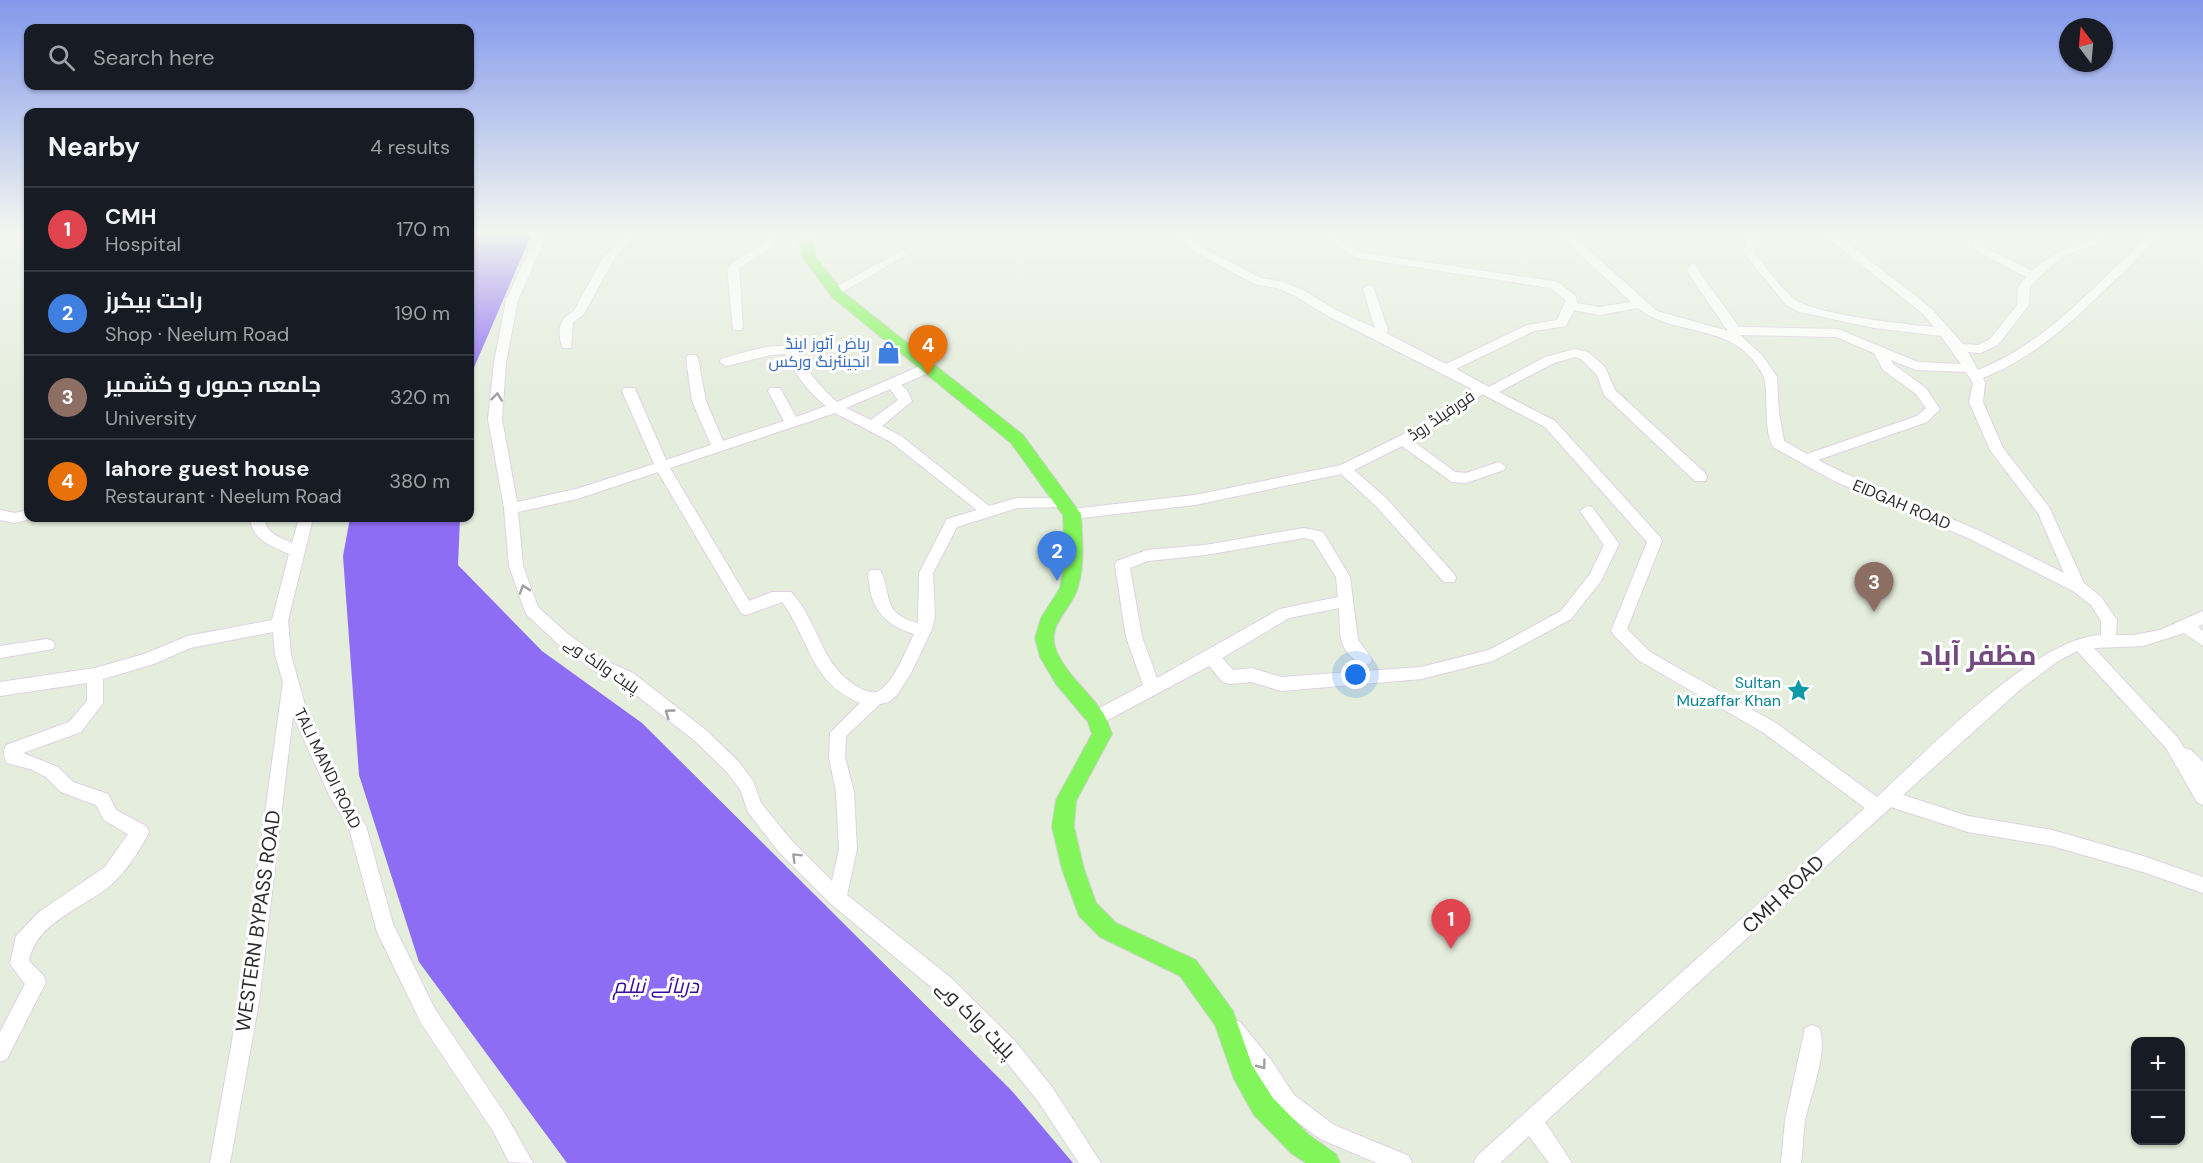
<!DOCTYPE html>
<html lang="en">
<head>
<meta charset="utf-8">
<style>
  :root { --surface:#171b24; --page:#20242c; --text:#f1f3f6; --muted:#9ea1a6; --line:#363941; --accent:#d538ff }
  body { margin:0; font-family:"DM Sans",Cairo,sans-serif; background:var(--page); color:var(--text) }
  .controls { position:absolute; right:18px; bottom:18px; display:grid; overflow:hidden; border-radius:12px; box-shadow:0 2px 4px #0004 }
  .controls button { width:54px; height:54px; display:grid; place-items:center; padding:0; border:0; border-bottom:2px solid var(--line); background:var(--surface); color:var(--text); font:30px sans-serif }
  .compass { position:absolute; left:2059px; top:18px; width:54px; height:54px; border-radius:50%; background:var(--surface); box-shadow:0 2px 4px #0004; rotate:344deg }
  .you { position:absolute; left:1356px; top:675px; width:21px; height:21px; margin:-15px; border:4px solid #fff; border-radius:50%; background:#1a73e8; box-shadow:0 0 0 9px #1a73e833 }
  .badge { display:grid; place-items:center; width:39px; height:39px; border-radius:50%; background:var(--accent); color:#fff; font-size:20px; font-weight:700 }
  .pin { position:absolute; translate:-50% -50px; filter:drop-shadow(0 2px 3px #0008) }
  .pin::after { content:''; position:absolute; top:32px; width:21px; height:18px; background:inherit; clip-path:polygon(0 0,100% 0,50% 100%) }
  .list { margin:0; padding:0; list-style:none }
  h2 { display:flex; justify-content:space-between; align-items:center; height:78px; margin:0; padding:0 24px; font-size:26px }
  h2 small { font-size:20px; font-weight:400; color:var(--muted) }
  .list li { display:grid; grid-template-columns:39px 1fr auto; gap:18px; align-items:center; box-sizing:border-box; height:84px; padding:0 24px; border-top:2px solid var(--line) }
  .list b { display:block; font-size:22px; white-space:nowrap }
  .list p { margin:0; font-size:20px; white-space:nowrap; color:var(--muted) }
  .list em { font-size:20px; font-style:normal; color:var(--muted) }
  .icon { flex:none; width:33px; height:33px; fill:none; stroke:currentColor; stroke-width:2; stroke-linecap:round; stroke-linejoin:round }
  .map { position:relative; flex:none; width:2203px; height:1163px; overflow:hidden }
  .search { position:absolute; background:var(--surface); box-shadow:0 2px 4px #0004; left:24px; top:24px; width:450px; height:66px; display:flex; align-items:center; gap:15px; box-sizing:border-box; padding:0 21px; border-radius:12px; color:var(--muted); font-size:22px }
  .panel { position:absolute; background:var(--surface); box-shadow:0 2px 4px #0004; left:24px; top:108px; width:450px; height:414px; border-radius:12px }
  .map>svg:first-child { display:block }
  .water { fill:#8d6df3 }
  .lines { fill:none; stroke-linecap:round; stroke-linejoin:round }
  .minor-casing { stroke:#e0d2e4; stroke-width:2 }
  .major-casing { stroke:#d0d0d0; stroke-width:2 }
  .minor { fill:#fff; fill-rule:evenodd }
  .major { fill:#82f55a; fill-rule:evenodd }
  .oneway { stroke:#a0a0a0 }
  .labels { text-anchor:middle; stroke-width:6; stroke-linejoin:round; paint-order:stroke }
  .shop-label { font-size:16px; fill:#366cbe; stroke:#fff; text-anchor:end }
  .street-label { font-size:16px; fill:#2b2b2b; stroke:#fff }
  .culture-label { font-size:16px; fill:#0d838f; stroke:#fff; text-anchor:end }
  .near-street-label { font-size:20px; fill:#2b2b2b; stroke:#fff }
  .near-water-label { font-size:21px; font-style:italic; fill:#3a09a2; stroke:#fff }
  .town-label { font-size:28px; font-weight:bold; fill:#734a7e; stroke:#fff }
</style>
</head>
<body>
<div class="map">
<svg width="2203" height="1163" viewBox="0 0 2203 1163">
  <rect width="100%" height="100%" fill="#e5eddd"/>
  <!-- water -->
  <g class="water">
    <path d="M470,233H532L470,377Z"/>
    <path d="M350,518H460L458,565L542,651L642,723L1012,1091L1073,1163H567L419,962L359,775L343,556Z"/>
  </g>
  <g class="lines">
    <defs>
      <g id="minor">
        <path d="M20,233H28V236L22,235Z"/>
        <path d="M537,233H548L518,300L506,363L502,419L517,502L576,489L654,464L622,391L624,388H634L636,391L666,460L711,445L692,401L686,358L688,355H696L698,358L706,401L723,441L784,421L768,391L770,388H780L796,417L826,406C808,392 795,374 785,354L771,355L726,366L720,362L721,359C743,353 772,342 793,347C806,368 818,386 837,402L925,364H935L936,367L935,370L901,385L907,390L912,401L882,426L901,436L989,506L1017,498H1069L1071,502L1064,507L1017,508L957,527L933,573L935,617L932,629L911,673L897,695L889,702L880,704L846,736L845,757L854,792L857,849L847,895L950,977L1014,1040L1052,1087L1101,1163H1079L1038,1101L1000,1054L936,991L831,904L779,852L748,812L740,789L726,771L695,741L621,683L592,670L557,643L526,614L509,566L504,508L488,419L494,363L506,300ZM890,389L898,400L871,420L846,408ZM835,413L891,442L977,510L947,519L919,573L918,623C880,613 893,595 880,570H870C867,576 869,582 870,589C874,614 891,627 914,634C907,648 893,685 877,692C870,694 861,689 856,686C826,666 823,643 807,615C803,606 797,599 791,592H772L749,601L670,468ZM658,472L741,613L746,615L782,602C810,640 810,682 860,703L830,733L829,757L836,792L839,849L832,881L791,840L761,803L753,781L738,761L707,731L633,673L604,660L569,635L538,607L523,566L518,512L577,499Z"/>
        <path d="M625,233H638L614,259L584,314L573,322L571,348H563C557,335 558,318 573,312L603,258Z"/>
        <path d="M770,233H782L770,248L739,268L743,327L741,330H733L727,267L762,244Z"/>
        <path d="M1171,233H1183L1207,250L1261,278L1284,282L1303,290L1336,310L1375,328L1363,289L1369,285L1373,286L1388,330L1386,333L1446,364L1527,325L1557,320L1566,300L1550,288L1357,258L1319,233H1331L1360,252L1558,282L1576,296L1577,303L1599,307L1631,302L1558,233H1570L1657,311L1728,331L1688,273L1687,267L1693,263L1697,265L1700,273L1739,327L1838,329L1918,362L1961,364L1941,336L1874,328L1800,312L1786,305L1743,252L1747,233H1758L1755,252C1766,268 1779,286 1793,298C1813,315 1905,324 1934,327L1923,314L1822,233H1835L1931,308L1963,344L1978,345L1990,339L2017,305L2018,287L2026,277L1978,252L1971,239L1973,237H1981L1987,248L2032,271C2052,254 2061,249 2086,241C2098,237 2099,233 2112,233L2096,245L2078,250L2059,260L2037,279L2030,287L2029,305L1998,345L1980,353L1968,352L1978,370C2043,345 2091,289 2141,243L2148,233H2162C2150,247 2133,263 2118,277C2077,317 2037,357 1983,378L1985,383L1983,402L2003,448L2049,507L2084,583L2101,597L2117,620L2116,635H2134L2160,630L2203,611V624L2198,627L2203,631V646L2184,633L2143,646L2094,648L2178,738L2184,748L2191,750L2203,762V805L2197,802L2166,748L2077,651L2058,661L2022,688L1903,795L1968,816L2052,830L2143,856L2203,877V893L2143,872L2052,846L1968,832L1891,807L1545,1122L1572,1163H1549L1529,1136L1500,1163H1474L1477,1156L1865,808L1764,733L1638,660L1614,635L1611,631L1647,542L1545,427L1482,394L1472,404L1413,441L1455,472L1466,473L1499,462L1506,467L1504,470L1466,483L1452,482L1402,446L1354,470L1386,498L1454,574L1456,578L1454,582H1444L1376,506L1341,474L1195,505L1072,519L1067,518L1065,514L1067,510L1072,509L1195,495L1341,465L1402,435L1462,398L1472,389L1328,316L1295,296L1277,288L1254,284L1199,254ZM1638,308C1677,339 1735,320 1763,375C1770,390 1762,426 1773,447L1834,481L1970,539L2073,591L2091,605L2101,621V635C2035,638 1927,751 1877,797L1776,723L1650,652L1627,629L1662,541L1660,537L1555,421L1499,392L1554,363L1575,357L1581,359L1597,375L1604,395L1695,481H1705L1707,477L1705,473L1615,390L1605,367L1588,352L1575,349L1545,357L1489,387L1456,369L1534,331L1566,326L1574,310L1599,315ZM1740,335L1836,337L1874,353L1883,370L1916,394L1926,408L1917,416L1807,454L1784,441L1779,413L1777,377L1762,355ZM1891,360L1916,370L1966,372L1973,383L1969,402L1990,450L2038,513L2064,573L1980,531L1844,473L1818,460L1927,422L1940,409L1926,388L1893,364Z"/>
        <path d="M902,250L908,253L906,255L839,294H831L829,291Z"/>
        <path d="M1587,506L1592,507L1619,544L1601,581L1571,619L1493,661L1421,679L1281,691L1252,682L1229,684L1223,682L1209,666L1102,723L1096,725L1090,723L1088,718L1090,713L1143,685L1126,637L1115,565L1117,561L1147,550L1205,545L1304,528L1323,532L1350,577L1358,640L1372,659L1370,664C1359,667 1345,653 1342,642C1339,632 1340,619 1339,608L1289,618L1222,658L1233,670L1252,668L1281,677L1421,667L1489,650L1561,611L1590,574L1604,545L1580,511ZM1304,538L1313,540L1336,577L1338,597L1280,609L1157,678L1142,637L1130,568L1148,561L1205,555Z"/>
        <path d="M0,510L15,513L28,510V518H34L15,523L0,520Z"/>
        <path d="M250,518H264C266,533 279,537 292,543L299,518H313L288,621L291,655L305,705L341,785L366,826L393,924L435,1009L507,1117L533,1163L509,1162L493,1131L421,1023L377,932L349,828L329,795L293,715L259,1002L230,1163H210L239,1002L283,682L275,655L273,632L190,648L154,664L103,679V703L81,732L23,753L58,767L73,782L108,794L116,810L146,826L149,832C142,847 129,866 118,878C91,907 37,918 29,961L43,975L46,982L7,1059L0,1062V1032L25,984L10,964L16,936L39,912L105,867L128,834L104,820L96,805L61,792L46,777L30,769L7,763C4,757 3,752 6,745L69,722L87,701V683L0,696V682L95,668L144,654L188,636L272,620L289,554C272,546 252,540 250,518Z"/>
        <path d="M47,639L53,641L55,645L53,649L0,658V646Z"/>
        <path d="M1233,1019L1240,1022L1271,1060L1294,1095L1334,1125L1409,1156L1412,1163H1377L1320,1139L1280,1109L1257,1074L1226,1036L1223,1029L1226,1022Z"/>
        <path d="M1812,1025L1819,1028C1829,1051 1810,1096 1805,1121C1803,1134 1803,1149 1801,1163H1781L1785,1121L1805,1028Z"/>
      </g>
      <path id="major" d="M798,233H812L816,257L843,292L1023,435L1078,510L1081,514C1082,538 1085,564 1078,587C1072,609 1046,625 1056,650C1066,675 1089,691 1103,713C1107,719 1109,727 1112,734L1076,801L1074,827L1084,869L1096,903L1116,923L1196,960L1233,1011L1252,1065L1272,1097L1309,1135L1336,1154L1340,1163H1306L1291,1153L1254,1115L1234,1079L1215,1025L1180,976L1100,937L1079,916L1062,869L1052,827L1056,800L1092,734L1088,722L1056,684L1040,657L1035,638L1041,618L1060,588L1065,562L1063,515L1011,443L833,298L802,257Z"/>
    </defs>
    <!-- minor casing -->
    <use href="#minor" class="minor-casing"/>
    <!-- major casing -->
    <use href="#major" class="major-casing"/>
    <!-- minor -->
    <use href="#minor" class="minor"/>
    <!-- major -->
    <use href="#major" class="major"/>
  </g>
  <!-- one-way arrows -->
  <defs><path id="oneway-chevron" d="M-2-3.5L2.5 0L-2 3.5" fill="none" stroke-width="1.6" stroke-linecap="round" stroke-linejoin="round" transform="scale(1.5)"/></defs>
  <g class="oneway">
    <use href="#oneway-chevron" transform="translate(497 397) rotate(-84)"/>
    <use href="#oneway-chevron" transform="translate(524 589) rotate(-109)"/>
    <use href="#oneway-chevron" transform="translate(669 713) rotate(-144)"/>
    <use href="#oneway-chevron" transform="translate(796 857) rotate(-135)"/>
    <use href="#oneway-chevron" transform="translate(1262 1065) rotate(53)"/>
  </g>
  <!-- sky -->
  <linearGradient id="sky" x2="0" y2="1"><stop stop-color="#8398ec"/><stop offset="0.59" stop-color="#f3f7f0"/><stop offset="1" stop-color="#f3f7f0" stop-opacity="0"/></linearGradient>
  <rect width="2203" height="395" fill="url(#sky)"/>
  <!-- icons -->
  <defs>
    <symbol id="shop-bare" viewBox="-9 -9 18 18"><path d="M-5-2.5h2.3a2.7 3.5 0 0 1 5.4 0H5L5.5 6h-11ZM-1.5-2.5h3a1.5 2.3 0 0 0-3 0Z" fill="#3f7fe0" stroke="#fff" stroke-width="2.5" paint-order="stroke"/></symbol>
    <symbol id="sight-bare" viewBox="-9 -9 18 18"><path d="M0-6L1.8-2.2L6-1.7L2.9 1.2L3.7 5.4L0 3.3L-3.7 5.4L-2.9 1.2L-6-1.7L-1.8-2.2Z" fill="#0f9aa8" stroke="#fff" stroke-width="2.5" paint-order="stroke"/></symbol>
  </defs>
  <g fill-rule="evenodd">
    <use href="#shop-bare" x="872" y="336" width="33" height="33"/>
    <use href="#sight-bare" x="1782" y="674" width="33" height="33"/>
  </g>
  <g class="labels">
    <!-- shop labels -->
    <g class="shop-label">
      <text x="870" y="349">ریاض آٹوز اینڈ<tspan x="870" dy="18">انجینئرنگ ورکس</tspan></text>
    </g>
    <!-- street labels -->
    <g class="street-label">
      <text transform="translate(1441 415) rotate(-34)" y="6">فورفیلڈ روڈ</text>
      <text transform="translate(1902 504) rotate(23)" y="6">EIDGAH ROAD</text>
      <text transform="translate(602 665) rotate(34)" y="6">پلیٹ والک وے</text>
      <text transform="translate(328 768) rotate(64)" y="6">TALI MANDI ROAD</text>
    </g>
    <!-- culture labels -->
    <g class="culture-label">
      <text x="1781" y="688">Sultan<tspan x="1781" dy="18">Muzaffar Khan</tspan></text>
    </g>
    <!-- near-street labels -->
    <g class="near-street-label">
      <text transform="translate(1783 894) rotate(-43)" y="7">CMH ROAD</text>
      <text transform="translate(258 921) rotate(-82)" y="7">WESTERN BYPASS ROAD</text>
      <text transform="translate(976 1019) rotate(45)" y="7">پلیٹ واک وے</text>
    </g>
    <!-- near-water labels -->
    <g class="near-water-label">
      <text x="656" y="993">دریائے نیلم</text>
    </g>
    <!-- town labels -->
    <g class="town-label">
      <text x="1978" y="665">مظفر آباد</text>
    </g>
  </g>
</svg>
<div class="controls">
<button>+</button>
<button>−</button>
</div>
<svg class="compass" viewBox="-18 -18 36 36"><path d="M0-13l5 13h-10z" fill="#e53935"/><path d="M0 13l5-13h-10z" fill="#9ea1a6"/></svg>
<div class="you"></div>
<div class="pin badge" style="left:1451px;top:949px;background:#e0444e">1</div>
<div class="pin badge" style="left:1057px;top:581px;background:#3f7fe0">2</div>
<div class="pin badge" style="left:1874px;top:612px;background:#8d6e63">3</div>
<div class="pin badge" style="left:928px;top:375px;background:#e8710a">4</div>
<div class="search"><svg class="icon" aria-label="search" viewBox="0 0 24 24"><circle cx="10" cy="10" r="6"/><path d="M15 15l6 6"/></svg>Search here</div>
<section class="panel">
<h2>Nearby<small>4 results</small></h2>
<ul class="list">
<li><span class="badge" style="background:#e0444e">1</span><div><b>CMH</b><p>Hospital</p></div><em>170 m</em></li>
<li><span class="badge" style="background:#3f7fe0">2</span><div><b>راحت بیکرز</b><p>Shop · Neelum Road</p></div><em>190 m</em></li>
<li><span class="badge" style="background:#8d6e63">3</span><div><b>جامعہ جموں و کشمیر</b><p>University</p></div><em>320 m</em></li>
<li><span class="badge" style="background:#e8710a">4</span><div><b>lahore guest house</b><p>Restaurant · Neelum Road</p></div><em>380 m</em></li>
</ul>
</section>
</div>
</body>
</html>
